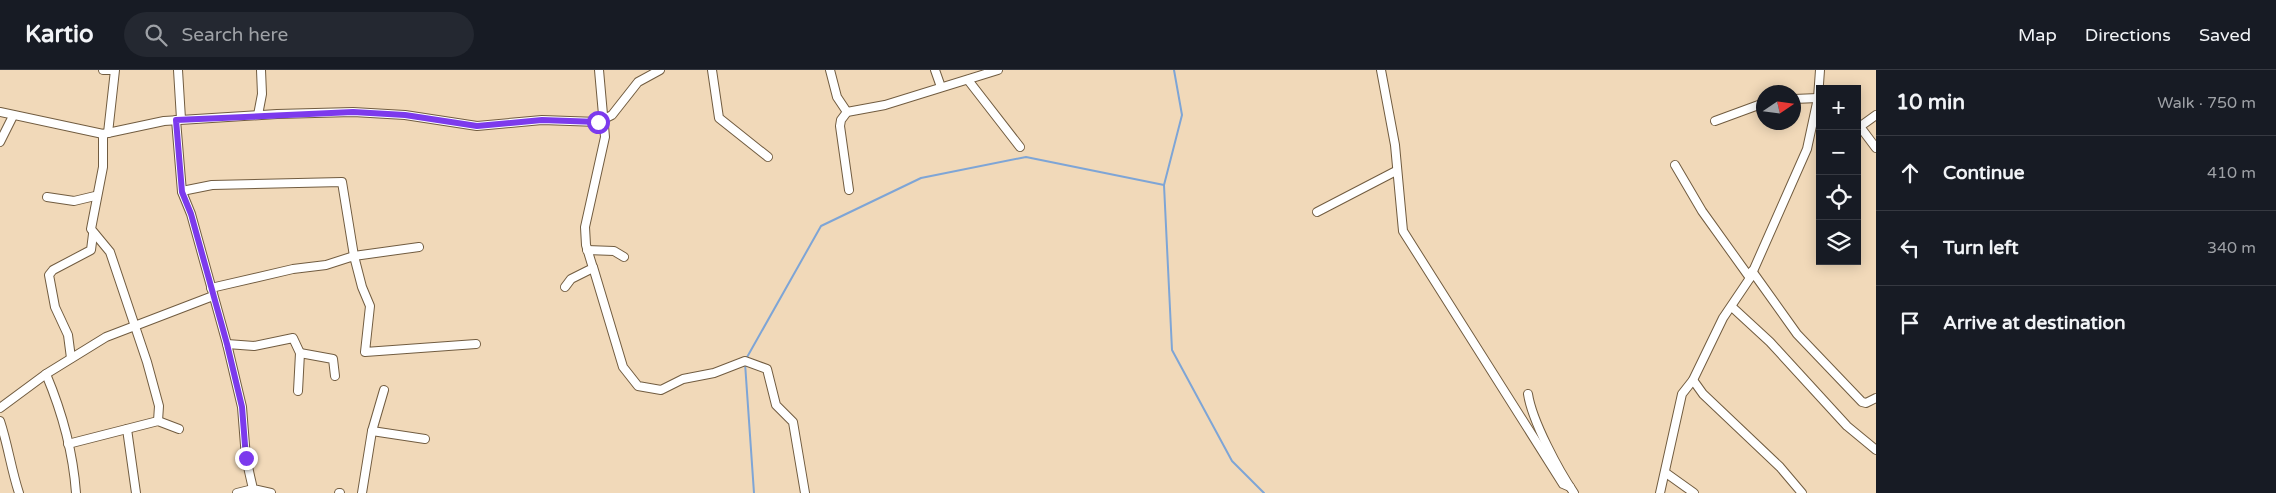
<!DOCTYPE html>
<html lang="en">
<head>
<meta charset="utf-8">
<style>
  :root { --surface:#171b24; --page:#242831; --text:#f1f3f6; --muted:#9ea1a6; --line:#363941 }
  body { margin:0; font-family:"Varela Round",sans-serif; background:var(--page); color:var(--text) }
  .controls { position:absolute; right:15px; top:15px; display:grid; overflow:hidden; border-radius:0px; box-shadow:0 2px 12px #0003 }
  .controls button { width:45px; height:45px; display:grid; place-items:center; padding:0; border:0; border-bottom:1px solid var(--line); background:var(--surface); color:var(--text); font:25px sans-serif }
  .compass { position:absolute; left:1756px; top:15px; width:45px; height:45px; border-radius:50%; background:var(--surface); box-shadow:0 2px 12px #0003; rotate:77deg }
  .stop { position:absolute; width:15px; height:15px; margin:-11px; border:4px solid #7c3aed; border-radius:50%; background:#fff }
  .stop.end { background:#7c3aed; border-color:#fff; box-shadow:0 1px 5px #0008 }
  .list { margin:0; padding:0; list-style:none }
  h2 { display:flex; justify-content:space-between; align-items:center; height:65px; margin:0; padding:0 20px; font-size:21px }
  h2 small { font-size:16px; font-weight:400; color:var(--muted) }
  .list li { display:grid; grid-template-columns:32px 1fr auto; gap:15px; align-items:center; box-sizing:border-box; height:75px; padding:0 20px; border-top:1px solid var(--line) }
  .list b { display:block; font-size:19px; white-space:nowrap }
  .list em { font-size:16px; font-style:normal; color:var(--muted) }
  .icon { flex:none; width:28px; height:28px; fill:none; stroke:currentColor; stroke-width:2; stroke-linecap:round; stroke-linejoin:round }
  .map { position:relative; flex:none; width:1876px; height:423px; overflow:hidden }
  header { display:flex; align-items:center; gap:30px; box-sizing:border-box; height:70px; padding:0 25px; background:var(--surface); border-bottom:1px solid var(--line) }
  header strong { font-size:24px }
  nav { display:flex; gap:28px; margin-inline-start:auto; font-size:18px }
  .search { width:350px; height:45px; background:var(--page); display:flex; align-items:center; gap:12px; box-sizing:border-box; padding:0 18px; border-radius:28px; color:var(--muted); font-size:19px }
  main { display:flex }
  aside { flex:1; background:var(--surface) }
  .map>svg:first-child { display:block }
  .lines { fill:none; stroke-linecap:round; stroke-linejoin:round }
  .stream { stroke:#7ea5d6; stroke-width:2 }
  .street-casing { stroke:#715c40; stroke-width:10 }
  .street { stroke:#fff; stroke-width:8 }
  .route { stroke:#7c3aed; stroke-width:6 }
</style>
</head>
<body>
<header>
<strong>Kartio</strong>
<div class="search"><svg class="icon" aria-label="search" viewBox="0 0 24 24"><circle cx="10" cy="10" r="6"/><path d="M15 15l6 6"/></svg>Search here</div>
<nav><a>Map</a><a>Directions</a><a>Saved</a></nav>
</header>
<main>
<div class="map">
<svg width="1876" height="423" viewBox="0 0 1876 423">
  <rect width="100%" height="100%" fill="#f1d9b9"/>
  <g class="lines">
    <!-- stream -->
    <g class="stream">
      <path d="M1174,0L1182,45L1164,115L1172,280L1232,391L1264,423"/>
      <path d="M746,289L821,156L921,108L1026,87L1164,115"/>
      <path d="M745,293L754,423"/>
    </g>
    <defs>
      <g id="street">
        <path d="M103,0H113"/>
        <path d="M178,0L181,49"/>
        <path d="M712,0L719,48L768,87"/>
        <path d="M830,0L837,27L847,42"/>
        <path d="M935,0L941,17"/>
        <path d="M1381,0L1395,75L1403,161L1563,414L1570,417"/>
        <path d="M968,10L1020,77"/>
        <path d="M1794,29L1818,28"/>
        <path d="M0,42L103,64L164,51L277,44L353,42L405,45L477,56L542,50L598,52L612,45L638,12L660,0"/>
        <path d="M258,45L262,24L261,0"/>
        <path d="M176,50L182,122L191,144L227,274L242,337L246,388L253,419L271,423"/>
        <path d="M1715,51L1764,33"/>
        <path d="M1858,58L1876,45"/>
        <path d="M1861,58L1876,78"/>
        <path d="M108,63L115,0"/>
        <path d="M103,64V97L91,159L110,182L147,292L159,336L158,351"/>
        <path d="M0,72L13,46"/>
        <path d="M1675,95L1702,141L1750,208"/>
        <path d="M849,120L840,56L841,50L847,42L885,35L998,0"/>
        <path d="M182,121L212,115L342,112L354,186L419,177"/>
        <path d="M47,127L74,131L95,126"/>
        <path d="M1317,142L1396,101"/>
        <path d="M587,180L614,181L624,187"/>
        <path d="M593,197L623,297L638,316L661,320L683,309L714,303L745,291L767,299L776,335L793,352L805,423"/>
        <path d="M1752,201L1797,264L1862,332L1866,333L1876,328"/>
        <path d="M565,217L571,209L593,198L586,175L585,157L605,67L599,0"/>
        <path d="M211,218L293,199L326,195L354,186L362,217L370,236L365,282L476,274"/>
        <path d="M1732,237L1770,272L1847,356L1876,380"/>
        <path d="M227,274L254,276L293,268L300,283L298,321"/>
        <path d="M300,283L333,289L335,306"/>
        <path d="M71,288L68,265L55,237L49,205L53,200L91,180L93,164"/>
        <path d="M46,304C62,342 73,381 76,423"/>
        <path d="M1693,310L1703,324L1780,397L1802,423"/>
        <path d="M1528,324C1532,351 1559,401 1574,423"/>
        <path d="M0,338L46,304L106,267L213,226"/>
        <path d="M0,351C8,375 11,399 19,423"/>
        <path d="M127,359L136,423"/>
        <path d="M372,361L425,369"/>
        <path d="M68,374L158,351L179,359"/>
        <path d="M1666,403L1694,423"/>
        <path d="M237,423L253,419"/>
        <path d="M339,423H340"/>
        <path d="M362,423L372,361L384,320"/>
        <path d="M1660,423L1682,324L1693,310L1723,248L1750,208L1807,79L1818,28L1820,0"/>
      </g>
    </defs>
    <!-- street casing -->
    <use href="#street" class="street-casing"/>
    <!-- street -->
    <use href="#street" class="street"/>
  </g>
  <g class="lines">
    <!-- route -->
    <path class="route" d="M246,388L242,337L227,274L191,144L182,122L176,50L353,42L405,45L477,56L542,50L598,52"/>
  </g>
</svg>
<div class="controls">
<button>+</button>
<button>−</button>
<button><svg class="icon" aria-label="locate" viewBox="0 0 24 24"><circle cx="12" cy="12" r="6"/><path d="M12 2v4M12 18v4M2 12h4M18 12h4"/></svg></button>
<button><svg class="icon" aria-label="layers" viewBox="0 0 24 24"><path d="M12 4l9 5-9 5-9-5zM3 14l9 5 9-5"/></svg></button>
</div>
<svg class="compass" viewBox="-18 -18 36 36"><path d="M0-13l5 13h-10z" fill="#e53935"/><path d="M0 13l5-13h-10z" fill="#9ea1a6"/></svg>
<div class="stop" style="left:598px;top:52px"></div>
<div class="stop end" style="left:246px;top:388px"></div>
</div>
<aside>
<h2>10 min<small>Walk · 750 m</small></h2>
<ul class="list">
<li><svg class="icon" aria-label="ahead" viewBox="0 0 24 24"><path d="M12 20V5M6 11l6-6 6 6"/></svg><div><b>Continue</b></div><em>410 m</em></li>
<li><svg class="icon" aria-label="left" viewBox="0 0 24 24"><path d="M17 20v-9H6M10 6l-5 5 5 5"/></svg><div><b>Turn left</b></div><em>340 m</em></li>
<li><svg class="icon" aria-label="arrive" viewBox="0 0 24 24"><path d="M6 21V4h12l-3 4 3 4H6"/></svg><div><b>Arrive at destination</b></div></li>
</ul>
</aside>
</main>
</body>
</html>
